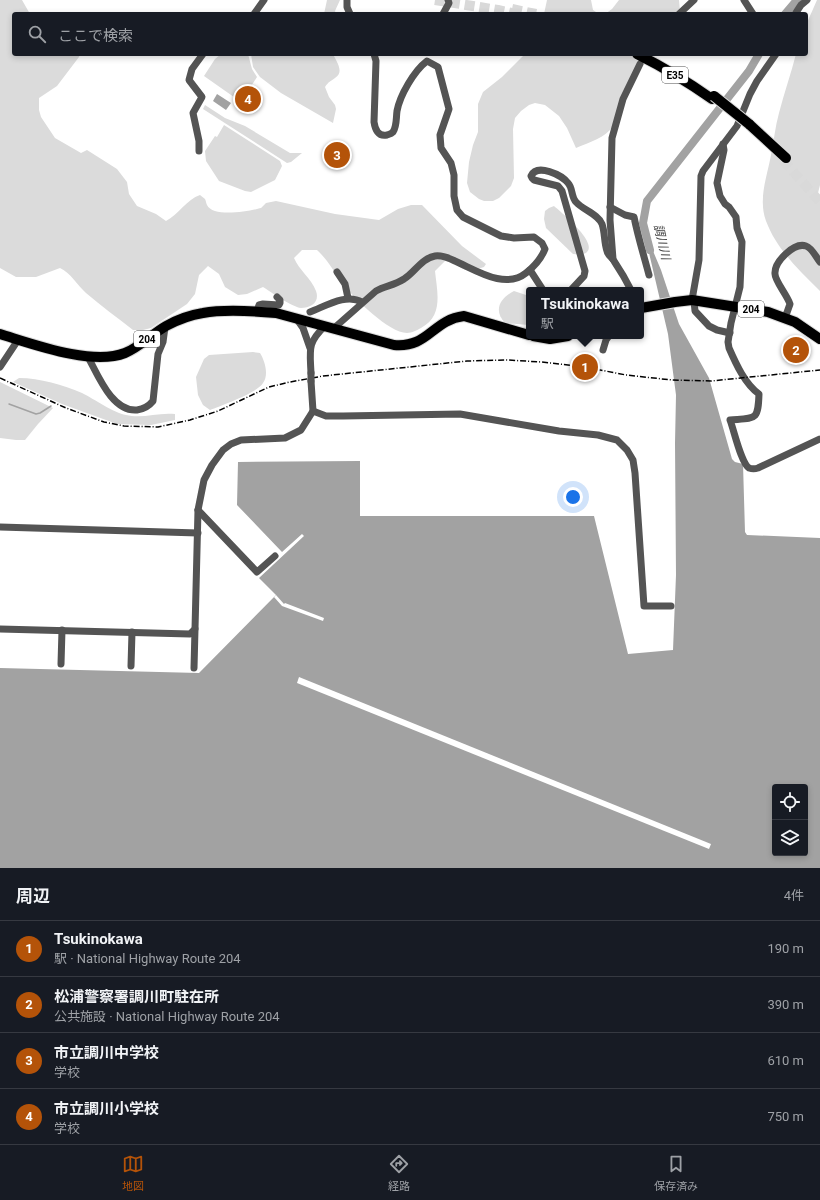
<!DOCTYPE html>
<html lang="ja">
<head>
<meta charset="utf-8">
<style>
  :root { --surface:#171b24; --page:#20242c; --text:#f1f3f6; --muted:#9ea1a6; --line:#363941; --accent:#b45309 }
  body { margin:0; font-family:Roboto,"Noto Sans JP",sans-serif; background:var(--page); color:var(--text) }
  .controls { position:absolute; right:12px; bottom:12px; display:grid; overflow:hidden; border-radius:4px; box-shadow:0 2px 6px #0003 }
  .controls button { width:36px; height:36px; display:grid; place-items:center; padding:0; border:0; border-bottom:1px solid var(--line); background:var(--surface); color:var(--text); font:20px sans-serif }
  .you { position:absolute; left:573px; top:497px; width:14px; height:14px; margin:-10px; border:3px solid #fff; border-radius:50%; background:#1a73e8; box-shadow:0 0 0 6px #1a73e833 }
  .badge { display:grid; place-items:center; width:26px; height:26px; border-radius:50%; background:var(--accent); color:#fff; font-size:13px; font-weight:700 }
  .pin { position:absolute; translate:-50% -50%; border:2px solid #fff; box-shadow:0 1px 4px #0006 }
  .popup { position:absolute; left:526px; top:287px; width:118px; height:52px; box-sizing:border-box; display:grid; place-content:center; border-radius:4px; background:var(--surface); filter:drop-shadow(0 1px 3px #0005); font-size:13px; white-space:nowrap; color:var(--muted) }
  .popup b { font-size:15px; color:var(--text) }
  .popup::after { content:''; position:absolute; left:50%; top:100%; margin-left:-8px; border:8px solid transparent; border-top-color:var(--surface) }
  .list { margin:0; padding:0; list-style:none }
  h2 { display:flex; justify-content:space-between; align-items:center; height:52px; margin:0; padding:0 16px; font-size:17px }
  h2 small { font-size:13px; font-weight:400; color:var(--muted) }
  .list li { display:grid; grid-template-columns:26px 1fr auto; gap:12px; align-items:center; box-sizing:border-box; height:56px; padding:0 16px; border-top:1px solid var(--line) }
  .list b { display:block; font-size:15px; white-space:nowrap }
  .list p { margin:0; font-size:13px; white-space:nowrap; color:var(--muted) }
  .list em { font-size:13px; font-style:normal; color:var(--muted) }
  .icon { flex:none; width:22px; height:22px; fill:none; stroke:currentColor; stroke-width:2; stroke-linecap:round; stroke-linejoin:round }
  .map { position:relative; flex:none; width:820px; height:868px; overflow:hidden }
  .search { position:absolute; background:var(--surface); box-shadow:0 2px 6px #0003; left:12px; right:12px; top:12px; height:44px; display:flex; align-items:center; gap:10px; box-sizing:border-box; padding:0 14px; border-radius:4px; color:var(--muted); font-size:15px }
  .sheet { height:276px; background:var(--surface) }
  nav { display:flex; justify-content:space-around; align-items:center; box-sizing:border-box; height:56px; border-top:1px solid var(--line); background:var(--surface); font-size:11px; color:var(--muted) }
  nav a { display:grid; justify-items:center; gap:2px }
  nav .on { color:var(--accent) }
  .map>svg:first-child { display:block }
  .green { fill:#dbdbdb }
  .water { fill:#a2a2a2; fill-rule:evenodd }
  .pier { fill:#fff }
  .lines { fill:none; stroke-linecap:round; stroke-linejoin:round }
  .stream { stroke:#a2a2a2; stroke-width:1.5 }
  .river { stroke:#a2a2a2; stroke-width:8 }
  .highway-tunnel { stroke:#d9d9d9; stroke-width:10; stroke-dasharray:10 5; stroke-linecap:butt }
  .highway-casing { stroke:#dbdbdb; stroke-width:12 }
  .minor { stroke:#545454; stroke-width:7 }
  .highway { stroke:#000; stroke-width:10 }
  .rail { stroke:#000; stroke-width:1.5; stroke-dasharray:6 2 1 2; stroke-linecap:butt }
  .highway-bridge-casing { stroke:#dbdbdb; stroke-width:12; stroke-linecap:butt }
  .minor-bridge { stroke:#545454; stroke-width:7 }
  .highway-bridge { stroke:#000; stroke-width:10 }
  .labels { text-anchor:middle; stroke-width:4; stroke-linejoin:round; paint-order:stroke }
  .shield { fill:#fff; stroke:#4c4c4c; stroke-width:1 }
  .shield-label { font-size:10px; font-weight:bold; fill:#000 }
  .water-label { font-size:12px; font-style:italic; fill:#434343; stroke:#fff }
</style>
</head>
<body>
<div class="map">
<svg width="820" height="868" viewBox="0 0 820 868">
  <rect width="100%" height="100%" fill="#fff"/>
  <!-- green -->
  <g class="green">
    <path d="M0,0H22L30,14H14V54H80L79,57L57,86L39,98V110L41,117L55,138L81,153L87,150L117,169L127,182L129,194L137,206L156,214L166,221C178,215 187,199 200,195L205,199C206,201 206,203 207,205C213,218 250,211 261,208L266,203L276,201L335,214L379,220L398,209L411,205H422L462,246L486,264L484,267C460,276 465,265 445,261L435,271C437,291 444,316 421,328C417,330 412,333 407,333C389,333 354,298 343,284C334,272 328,260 317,250H302L294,258C299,270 311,278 316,291C318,296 317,302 312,305C309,307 305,308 301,308C292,307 271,292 263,287L247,294L238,295L225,287L219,274L208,266L199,275L195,294L187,304L151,328L143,330H133C118,318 101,306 86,293C77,285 71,273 60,268L36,277H16L0,268Z"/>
    <path d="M327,0H340L335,11L336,14H324Z"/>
    <path d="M547,0H591L593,10L599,14H544Z"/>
    <path d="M619,0H679L680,11L678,14H605L612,9Z"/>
    <path d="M817,0H820V185L818,193L820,199V291C799,270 777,250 766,221C758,199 767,177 771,155C774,141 775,127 779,113C784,93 791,74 796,54H806V25Z"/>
    <path d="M221,54H248L252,69L257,77L241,102L204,76L215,59Z"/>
    <path d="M251,54H333C336,61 345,72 335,78C330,82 329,81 325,87L329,97L335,105L336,109L333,123L281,93L260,77L253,67Z"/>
    <path d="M525,54H647L637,70L613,126C605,138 590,142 576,148L567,128L559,116L545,105L535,103L529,105L521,111L515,118L513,129L514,178L511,186L499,198L493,201H484L479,199L470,192L467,183L469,162L473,145L478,132V104L483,92L502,77Z"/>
    <path d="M205,105L225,118L245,126L290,153H302L291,162L287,163L203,109Z"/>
    <path d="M224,125L280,161L282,166L275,180L251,192L245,191L219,181L206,161L205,151L215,136L217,137Z"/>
    <path d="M554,206C561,212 600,244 586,253C582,255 577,254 573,254L546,228L544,219L545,211L549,208Z"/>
    <path d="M514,291L529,296V325L505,323C493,310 500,298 514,291Z"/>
    <path d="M253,352L260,353C265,361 269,375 263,383C257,393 222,405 210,410L203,405L198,395L196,377L204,359L209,355Z"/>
    <path d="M19,378C40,378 63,385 82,393C94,399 114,413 126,415C143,419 158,412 175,414V420L151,425L117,424L62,404L13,382Z"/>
    <path d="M0,382L53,408L38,424L25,440H16L0,438Z"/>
  </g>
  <!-- water -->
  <g class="water">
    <path d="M217,94L231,103L226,110L213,101Z"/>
    <path d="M648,239L661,270L679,324L709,378L732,459L735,462L743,464L745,532L747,535L820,538V868H0V668L199,673L276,595L259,578L304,536L302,534L282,552L237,505L238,462L360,461V516H594L628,654L673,650L676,575L675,443L676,395L668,334L646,240ZM775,787H805V853H775Z"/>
  </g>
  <!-- pier -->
  <g class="pier">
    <path d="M276,595L284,604L285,603L324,618L323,621L282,606L274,597Z"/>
    <path d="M299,677L711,844L709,849L297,683Z"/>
  </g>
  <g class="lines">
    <!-- stream -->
    <path class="stream" d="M9,404L36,414L40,413L51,406"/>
    <!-- river -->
    <g class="river">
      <path d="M785,14L797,0"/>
      <path d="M650,250L643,223L647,201L749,71L759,54"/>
    </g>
    <!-- highway-tunnel -->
    <g class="highway-tunnel">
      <path d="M435,0L498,10L517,14"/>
      <path d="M512,9L536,14"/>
      <path d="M783,160L820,202"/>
    </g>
    <defs>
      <g id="highway">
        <path d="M637,54C663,67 688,82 712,99"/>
        <path d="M749,124L786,158"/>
        <path d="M641,308L675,302L692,300L768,312L795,322L820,339"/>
        <path d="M0,334C33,344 92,366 125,353C140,347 152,334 166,326C177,320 190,315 203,313C225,309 253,311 276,313L394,345C429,348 432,320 464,316L529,335"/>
        <path d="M533,336L550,339L568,336"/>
      </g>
    </defs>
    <!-- highway casing -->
    <use href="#highway" class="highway-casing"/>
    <!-- minor -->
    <g class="minor">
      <path d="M347,0V7L350,14"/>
      <path d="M744,0L753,14"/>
      <path d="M254,14L264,0"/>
      <path d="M443,14L449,3L448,0"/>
      <path d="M679,14L694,0"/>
      <path d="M795,14L801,5L807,0"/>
      <path d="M723,144L724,150L717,183L720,196L725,204L729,207L736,217L737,228L742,242L740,287L731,323L728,342L729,348C736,364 745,384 759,394C758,421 756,418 730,420C734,430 741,463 749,468C752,469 755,469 758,468L820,439"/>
      <path d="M199,151V141L193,113L202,97L189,80L192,69L203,54"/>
      <path d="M610,207L625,215L634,217C638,237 644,256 649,275"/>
      <path d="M613,259L610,220L612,138L623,99L640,64"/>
      <path d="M530,270L543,290"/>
      <path d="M337,272L345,284L348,298"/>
      <path d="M571,290L584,276L585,271L562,191L558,186L534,180L532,178L531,176C537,163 562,175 568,183C573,188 571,197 576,202C583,210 598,214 602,224C605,232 604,243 607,251C608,256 612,257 614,261C620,270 626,280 631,290"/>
      <path d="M692,300L699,260L701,176L703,171L737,126L750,94L757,81L776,54"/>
      <path d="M694,301L695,311L709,326L717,330L730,333"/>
      <path d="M257,311L259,305L263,304L279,305L280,303V300L277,297"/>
      <path d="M310,312C326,306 346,293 362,302"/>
      <path d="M296,318L303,328L310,348"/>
      <path d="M785,318L790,304C787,295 775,281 775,274C774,262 794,242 806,246C812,248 816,257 820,262"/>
      <path d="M333,329L376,291C385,286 395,285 404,279C414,273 422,258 435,256C442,255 449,258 455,261C476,270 505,290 526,273C535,266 541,259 545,249L542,243L534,237L514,238L501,236L463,217L457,210L454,196V175L451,163L441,148L440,135L449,109L438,67L427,61C414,71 400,95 397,111C396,118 397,126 393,132C391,134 390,134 387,135C378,137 375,129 374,122L376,61L374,54"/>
      <path d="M603,350L606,340L609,336"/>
      <path d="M88,357C98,375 112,412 137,410C144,409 149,406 153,401L158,354L163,342L165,327"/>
      <path d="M0,367L18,340"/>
      <path d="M311,373C310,350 307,343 325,326"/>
      <path d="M313,411L326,416H343L460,414L559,431L598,435L617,440L627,450L633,460L635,473L644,606H671"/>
      <path d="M198,510L257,572L275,556"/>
      <path d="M0,527L198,533"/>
      <path d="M0,629L190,634L195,629L198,510L204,480L212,465L223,450L231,444L241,440L285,438L301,430L313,411L311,381"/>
      <path d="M61,664L62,630"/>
      <path d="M131,666L132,632"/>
      <path d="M194,668L195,629"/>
    </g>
    <!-- highway -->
    <use href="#highway" class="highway"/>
    <!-- rail -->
    <path class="rail" d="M0,378L66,408L104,422L124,426L158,427L190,420L218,411L269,387L290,382L323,376L467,361L507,360L542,362L585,367L626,375L672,380L711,381L820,370"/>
    <defs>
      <path id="highway-bridge" d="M714,96L749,124"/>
    </defs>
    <!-- highway-bridge casing -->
    <use href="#highway-bridge" class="highway-bridge-casing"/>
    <!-- minor-bridge -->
    <path class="minor-bridge" d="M311,373V381"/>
    <!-- highway-bridge -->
    <use href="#highway-bridge" class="highway-bridge"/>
  </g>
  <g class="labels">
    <!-- shield labels -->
    <g class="shield">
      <rect x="662" y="67" width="26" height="16" rx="3"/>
      <rect x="738" y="301" width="26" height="16" rx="3"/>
      <rect x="134" y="331" width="26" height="16" rx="3"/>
    </g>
    <g class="shield-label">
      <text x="675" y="79">E35</text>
      <text x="751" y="313">204</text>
      <text x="147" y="343">204</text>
    </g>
    <!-- water labels -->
    <g class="water-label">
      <text transform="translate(662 242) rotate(77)" y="4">調川川</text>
    </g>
  </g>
</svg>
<div class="controls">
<button><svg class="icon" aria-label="locate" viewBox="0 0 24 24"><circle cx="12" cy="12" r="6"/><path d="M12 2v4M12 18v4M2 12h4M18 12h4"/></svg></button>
<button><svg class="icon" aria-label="layers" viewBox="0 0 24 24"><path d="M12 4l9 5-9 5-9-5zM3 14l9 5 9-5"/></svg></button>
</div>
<div class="you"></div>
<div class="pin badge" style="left:585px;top:367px">1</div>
<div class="popup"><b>Tsukinokawa</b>駅</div>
<div class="pin badge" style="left:796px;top:350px">2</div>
<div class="pin badge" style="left:337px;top:155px">3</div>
<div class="pin badge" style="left:248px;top:99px">4</div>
<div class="search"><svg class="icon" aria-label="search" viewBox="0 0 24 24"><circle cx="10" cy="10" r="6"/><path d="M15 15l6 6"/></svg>ここで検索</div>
</div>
<section class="sheet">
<h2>周辺<small>4件</small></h2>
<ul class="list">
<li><span class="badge">1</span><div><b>Tsukinokawa</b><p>駅 · National Highway Route 204</p></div><em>190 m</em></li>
<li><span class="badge">2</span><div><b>松浦警察署調川町駐在所</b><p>公共施設 · National Highway Route 204</p></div><em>390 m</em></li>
<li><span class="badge">3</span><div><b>市立調川中学校</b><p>学校</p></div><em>610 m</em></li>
<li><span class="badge">4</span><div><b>市立調川小学校</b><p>学校</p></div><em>750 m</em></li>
</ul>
</section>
<nav>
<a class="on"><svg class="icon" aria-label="map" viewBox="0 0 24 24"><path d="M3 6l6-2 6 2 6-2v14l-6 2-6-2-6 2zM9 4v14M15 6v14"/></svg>地図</a>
<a><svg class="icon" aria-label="directions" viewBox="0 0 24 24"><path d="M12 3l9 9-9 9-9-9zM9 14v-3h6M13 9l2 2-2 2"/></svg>経路</a>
<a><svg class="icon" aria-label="saved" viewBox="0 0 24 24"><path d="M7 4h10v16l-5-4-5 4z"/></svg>保存済み</a>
</nav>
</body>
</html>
